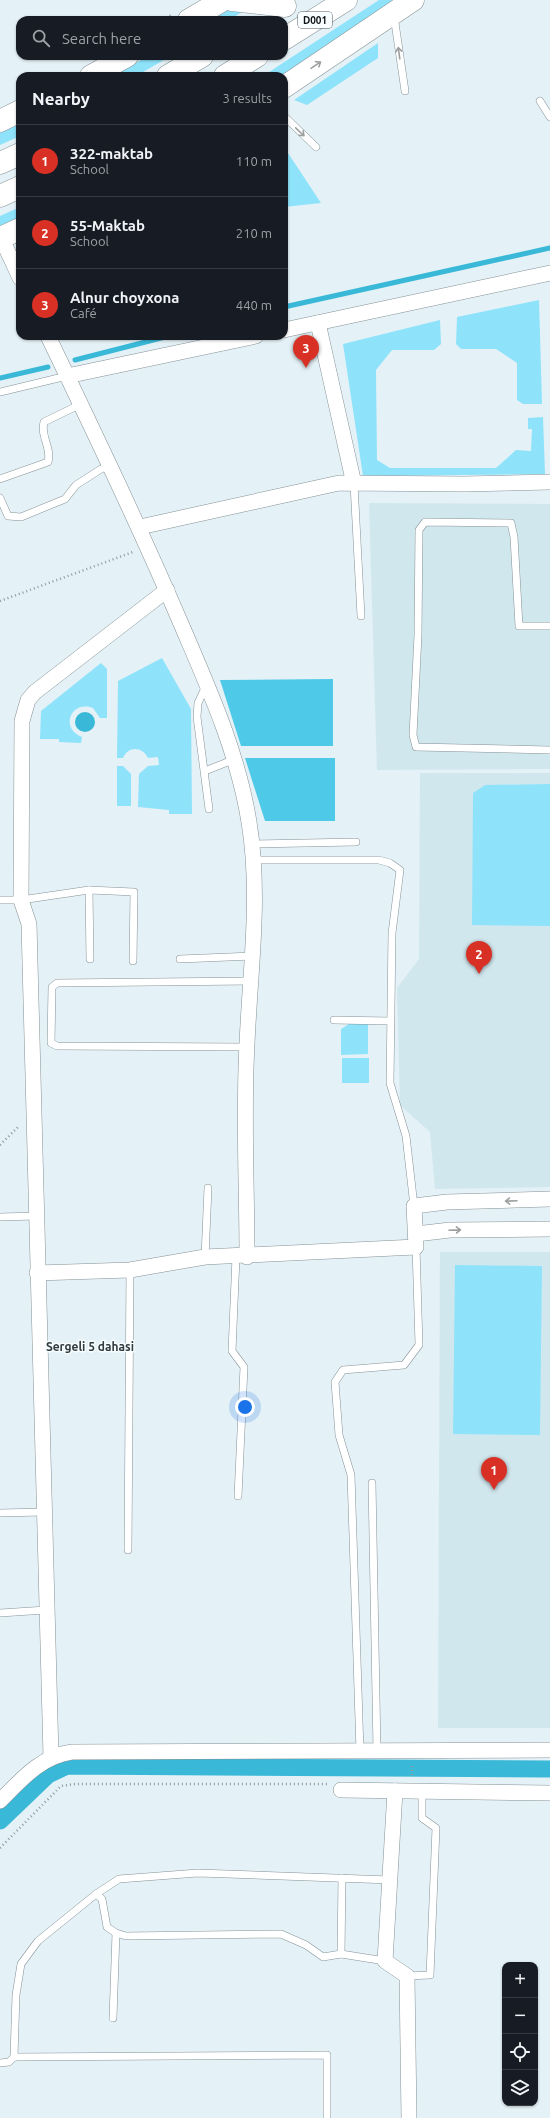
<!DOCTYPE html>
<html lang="en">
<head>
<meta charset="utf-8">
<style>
  :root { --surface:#171b24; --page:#20242c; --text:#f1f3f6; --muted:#9ea1a6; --line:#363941; --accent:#d93025 }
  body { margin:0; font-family:Ubuntu,sans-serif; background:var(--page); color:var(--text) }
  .controls { position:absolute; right:12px; bottom:12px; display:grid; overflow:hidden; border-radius:8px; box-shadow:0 1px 3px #0004 }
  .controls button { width:36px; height:36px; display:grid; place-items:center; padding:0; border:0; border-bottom:1px solid var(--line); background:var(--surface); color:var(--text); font:20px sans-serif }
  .you { position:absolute; left:245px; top:1407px; width:14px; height:14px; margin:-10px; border:3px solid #fff; border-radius:50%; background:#1a73e8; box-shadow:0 0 0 6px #1a73e833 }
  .badge { display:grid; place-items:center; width:26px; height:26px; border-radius:50%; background:var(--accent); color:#fff; font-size:13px; font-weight:700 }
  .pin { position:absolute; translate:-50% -33px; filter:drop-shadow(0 1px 2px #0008) }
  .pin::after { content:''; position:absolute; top:21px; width:14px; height:12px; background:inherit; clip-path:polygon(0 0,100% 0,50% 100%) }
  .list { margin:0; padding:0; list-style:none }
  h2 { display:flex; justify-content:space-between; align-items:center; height:52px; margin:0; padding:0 16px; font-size:17px }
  h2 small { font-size:13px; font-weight:400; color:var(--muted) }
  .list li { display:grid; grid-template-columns:26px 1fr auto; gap:12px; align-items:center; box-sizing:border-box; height:72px; padding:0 16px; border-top:1px solid var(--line) }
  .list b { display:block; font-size:15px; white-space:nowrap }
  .list p { margin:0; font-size:13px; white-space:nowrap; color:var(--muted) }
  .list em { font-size:13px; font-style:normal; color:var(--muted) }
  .icon { flex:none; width:22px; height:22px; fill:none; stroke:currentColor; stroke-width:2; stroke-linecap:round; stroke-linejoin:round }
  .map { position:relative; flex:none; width:550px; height:2118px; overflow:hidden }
  .search { position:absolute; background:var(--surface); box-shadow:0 1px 3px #0004; left:16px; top:16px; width:272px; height:44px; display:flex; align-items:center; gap:10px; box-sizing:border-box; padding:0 14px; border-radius:12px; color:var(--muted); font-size:15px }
  .panel { position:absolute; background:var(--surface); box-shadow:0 1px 3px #0004; left:16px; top:72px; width:272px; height:268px; border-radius:12px }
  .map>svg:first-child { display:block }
  .built { fill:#d1e7ee }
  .green { fill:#8ee3fb }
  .forest { fill:#4ec9e8 }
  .water { fill:#39b8d7 }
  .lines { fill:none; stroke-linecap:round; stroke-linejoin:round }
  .stream { stroke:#39b8d7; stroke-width:5 }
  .canal { stroke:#39b8d7; stroke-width:17 }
  .service-casing { stroke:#869296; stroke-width:8 }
  .minor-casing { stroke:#869296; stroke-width:16 }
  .trunk-casing { stroke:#869296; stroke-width:23 }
  .path { stroke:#919a9e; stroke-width:2.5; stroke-dasharray:1 3; stroke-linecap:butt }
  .service { stroke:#fff; stroke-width:7 }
  .minor { stroke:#fff; stroke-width:15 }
  .trunk { stroke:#fff; stroke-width:22 }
  .oneway { stroke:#9d9f9f }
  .labels { text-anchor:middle; stroke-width:3; stroke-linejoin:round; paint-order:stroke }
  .shield { fill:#f8fdff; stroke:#525658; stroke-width:1 }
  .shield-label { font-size:10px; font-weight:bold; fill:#0b0f10 }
  .neighbourhood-label { font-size:12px; font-weight:bold; fill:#303b3e; stroke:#f8fdff }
</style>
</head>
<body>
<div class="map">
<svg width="550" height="2118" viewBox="0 0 550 2118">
  <rect width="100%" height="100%" fill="#e4f1f6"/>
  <!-- built -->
  <g class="built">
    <path d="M369,503L550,504V769L377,770Z"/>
    <path d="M420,773H550V1187L435,1189L430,1132L400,1105L397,988L419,959Z"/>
    <path d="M440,1252H550V1728H438Z"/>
  </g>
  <!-- green -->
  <g class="green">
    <path d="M379,0H398L283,76H263Z"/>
    <path d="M229,6L247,9L229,20H207Z"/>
    <path d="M378,43V58L307,105L294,100Z"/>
    <path d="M148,56H171L136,76H113Z"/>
    <path d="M20,124V136L0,145V133Z"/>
    <path d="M284,147L321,203L284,207V190L287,183L284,177Z"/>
    <path d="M20,207V219L0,228V216Z"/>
    <path d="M539,300L542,404H523L517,400V363L496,349H461L456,344L457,317Z"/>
    <path d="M440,320L441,344L434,350H392L376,370L377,460L390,468H496L516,450L531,451L532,429H528V418L543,417L545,474L363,476L343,344Z"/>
    <path d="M162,658L191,709L192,814H169V810L138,807L139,774L148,766L159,765L158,757L148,758C142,746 128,746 123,758H117L118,681Z"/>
    <path d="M101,663L107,669V718H100L93,708C70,700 60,729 82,737L81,743L59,742V739H40L41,711Z"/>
    <path d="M117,766H123L131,774V806H117Z"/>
    <path d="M550,784V926L472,925L473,793L485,785Z"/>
    <path d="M368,1023V1054L341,1055V1029L349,1024Z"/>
    <rect x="342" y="1058" width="27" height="25"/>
    <path d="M455,1265L542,1266L540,1435L453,1434Z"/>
  </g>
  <!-- forest -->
  <g class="forest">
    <path d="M333,679V746H241L220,680Z"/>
    <path d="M245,758H335V821H265Z"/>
  </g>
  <!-- water -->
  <circle class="water" cx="85" cy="722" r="10"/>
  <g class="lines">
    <!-- stream -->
    <g class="stream">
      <path d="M284,307L550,248"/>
      <path d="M75,360L169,336"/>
      <path d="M0,378L48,367"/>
    </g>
    <!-- canal -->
    <path class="canal" d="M0,1821L48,1775L67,1766L550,1769"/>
    <defs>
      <g id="service">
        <path d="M394,16L405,91"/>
        <path d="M540,101L550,117"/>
        <path d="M284,116L316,147"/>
        <path d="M0,392L67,376"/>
        <path d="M0,479L48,462C52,448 40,436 44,422L81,404"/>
        <path d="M354,484L361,616"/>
        <path d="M0,498L8,516L21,517L65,499L76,485L101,469L111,466"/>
        <path d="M206,686L198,703L197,717L209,809"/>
        <path d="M549,750L416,747L413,735L418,635L419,530L425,522L511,523L514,537L519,626H550"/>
        <path d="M205,771L235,759"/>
        <path d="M252,844L356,842"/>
        <path d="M253,860H379L390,863L400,870L392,933L390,1083L406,1136L414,1206"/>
        <path d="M89,890L90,959"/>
        <path d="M0,900H21L89,890L134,892L133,961"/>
        <path d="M180,959L253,956"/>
        <path d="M334,1020L390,1021"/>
        <path d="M246,1047L57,1046L51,1043L52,987L57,983L251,981"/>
        <path d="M0,1217L36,1216"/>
        <path d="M205,1257L208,1188"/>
        <path d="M236,1257L232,1351L244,1367L238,1496"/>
        <path d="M372,1483L377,1750"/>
        <path d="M0,1513L43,1512"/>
        <path d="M128,1550L130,1270"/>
        <path d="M0,1613L46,1610"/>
        <path d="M360,1751L351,1475L339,1435L335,1382L343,1370L404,1365L419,1345L416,1247"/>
        <path d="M96,1894L102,1899L107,1927L116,1933L126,1936L281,1934L306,1945L323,1957L341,1954L385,1961"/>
        <path d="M341,1954L342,1878"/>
        <path d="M407,1976L430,1975L436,1828L422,1818V1791"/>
        <path d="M113,2018L116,1933"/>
        <path d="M14,2057L327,2055V2118"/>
        <path d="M0,2063L9,2062L14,2057L16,1995L21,1964L38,1941L96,1894L119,1879L198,1873L390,1880"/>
      </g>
      <g id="minor">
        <path d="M1,237L20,278"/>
        <path d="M318,323L354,484"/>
        <path d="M284,330L550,273"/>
        <path d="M48,336C94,432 140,528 182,626C209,689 238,753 249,822C261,895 250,971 247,1044C243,1115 247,1186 247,1257"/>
        <path d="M67,376L256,336"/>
        <path d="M140,527L339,483L464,484L550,482"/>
        <path d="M416,1234L450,1230L550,1229"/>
        <path d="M37,1273L130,1270L205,1257L416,1247L414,1206L447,1202L550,1199"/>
        <path d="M51,1757L29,924L21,900L22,721L28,700L35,692L167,590"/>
        <path d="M341,1790L550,1793"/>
        <path d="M395,1791L385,1961L407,1976L409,2118"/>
        <path d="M0,1801C21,1780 41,1756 72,1752L550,1750"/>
      </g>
      <g id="trunk">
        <path d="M232,0L285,6"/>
        <path d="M189,20L223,0"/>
        <path d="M284,39L346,0"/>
        <path d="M91,76L127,56"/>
        <path d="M168,76L202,56"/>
        <path d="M225,76L257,56"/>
        <path d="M284,87L413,0"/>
        <path d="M0,121L20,111"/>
        <path d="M0,163L20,154"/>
        <path d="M0,196L20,187"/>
        <path d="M0,238L20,229"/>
      </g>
    </defs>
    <!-- service casing -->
    <use href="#service" class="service-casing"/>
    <!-- minor casing -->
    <use href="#minor" class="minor-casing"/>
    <!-- trunk casing -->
    <use href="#trunk" class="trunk-casing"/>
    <!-- path -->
    <g class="path">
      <path d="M163,20L171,15"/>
      <path d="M0,601L133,552"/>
      <path d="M0,1145L19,1126"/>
      <path d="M412,1766V1777"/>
      <path d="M0,1848L61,1786L75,1784H328"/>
    </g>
    <!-- service -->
    <use href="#service" class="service"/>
    <!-- minor -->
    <use href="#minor" class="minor"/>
    <!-- trunk -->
    <use href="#trunk" class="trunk"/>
  </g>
  <!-- one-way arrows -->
  <defs><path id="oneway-shaft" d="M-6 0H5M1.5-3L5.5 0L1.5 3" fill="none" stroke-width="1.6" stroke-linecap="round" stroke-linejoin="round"/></defs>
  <g class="oneway">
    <use href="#oneway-shaft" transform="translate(399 53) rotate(-98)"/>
    <use href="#oneway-shaft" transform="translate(316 65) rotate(-34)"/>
    <use href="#oneway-shaft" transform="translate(300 132) rotate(44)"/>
    <use href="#oneway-shaft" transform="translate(511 1201) rotate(178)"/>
    <use href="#oneway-shaft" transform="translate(455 1230) rotate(-2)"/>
  </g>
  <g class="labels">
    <!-- shield labels -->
    <rect class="shield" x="298" y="12" width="34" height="16" rx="3"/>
    <g class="shield-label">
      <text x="315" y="24">D001</text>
    </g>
    <!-- neighbourhood labels -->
    <g class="neighbourhood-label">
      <text x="90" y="1351">Sergeli 5 dahasi</text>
    </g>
  </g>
</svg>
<div class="controls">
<button>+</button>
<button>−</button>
<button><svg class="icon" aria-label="locate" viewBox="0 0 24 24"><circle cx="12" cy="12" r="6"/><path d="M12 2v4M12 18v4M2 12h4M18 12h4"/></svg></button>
<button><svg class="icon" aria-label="layers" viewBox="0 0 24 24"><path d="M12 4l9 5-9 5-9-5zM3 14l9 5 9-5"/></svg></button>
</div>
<div class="you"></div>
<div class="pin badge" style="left:494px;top:1490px">1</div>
<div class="pin badge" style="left:479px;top:974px">2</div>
<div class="pin badge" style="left:306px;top:368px">3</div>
<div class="search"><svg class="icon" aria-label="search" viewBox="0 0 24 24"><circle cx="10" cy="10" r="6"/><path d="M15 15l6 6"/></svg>Search here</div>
<section class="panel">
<h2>Nearby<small>3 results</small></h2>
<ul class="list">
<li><span class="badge">1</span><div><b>322-maktab</b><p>School</p></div><em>110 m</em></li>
<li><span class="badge">2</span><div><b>55-Maktab</b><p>School</p></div><em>210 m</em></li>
<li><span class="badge">3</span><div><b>Alnur choyxona</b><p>Café</p></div><em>440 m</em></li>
</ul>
</section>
</div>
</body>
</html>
